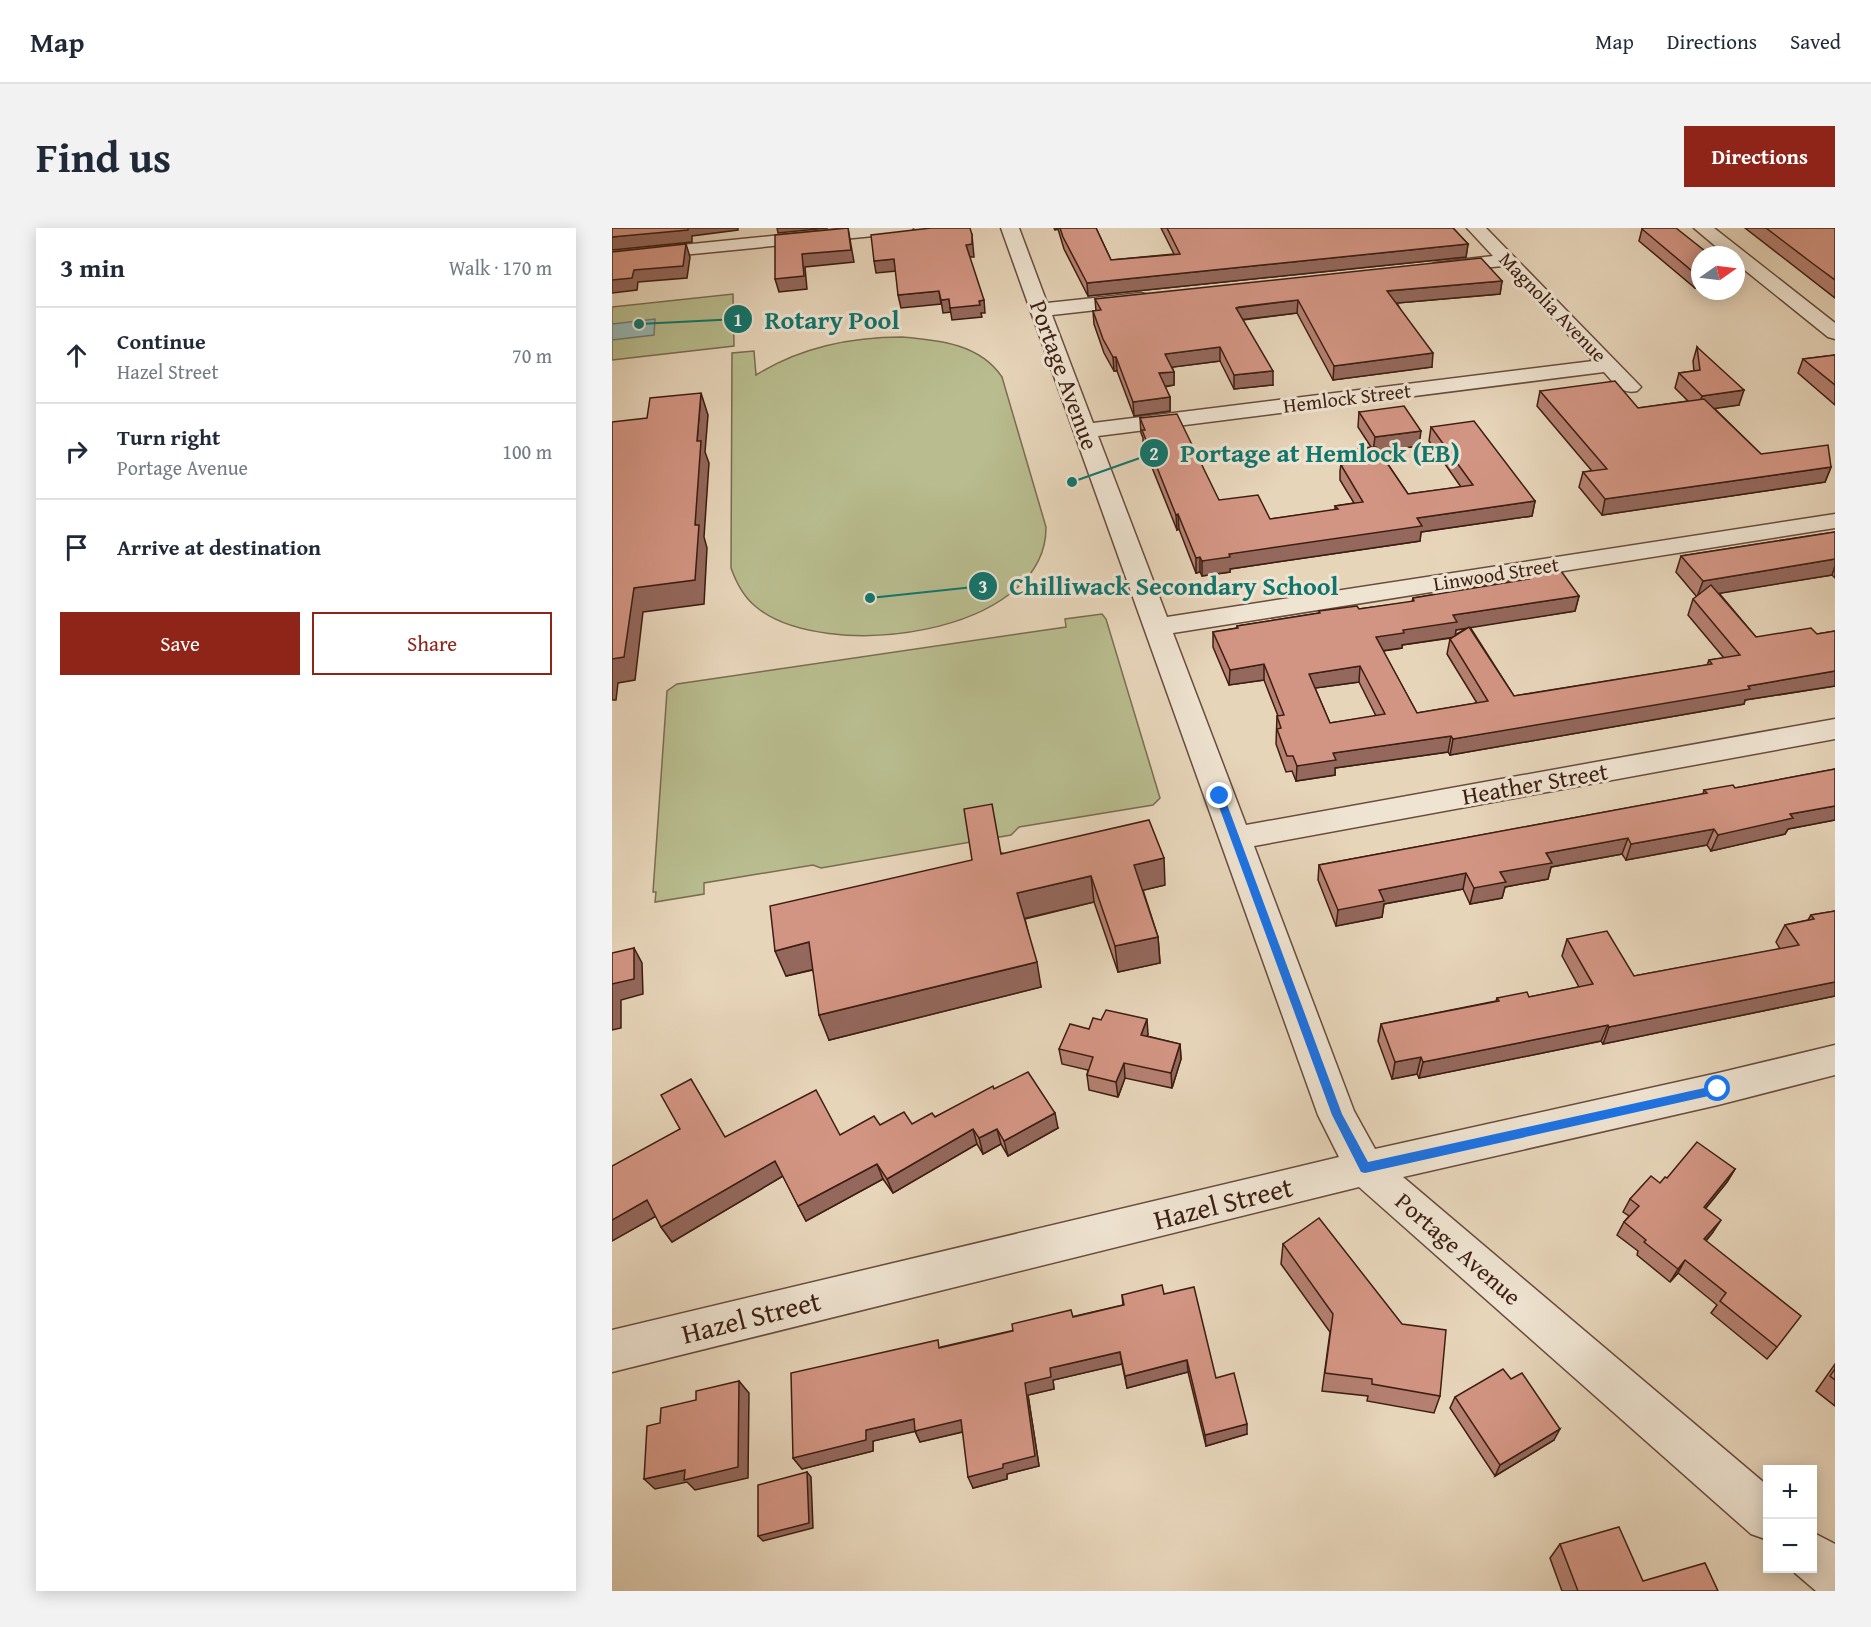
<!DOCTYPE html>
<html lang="en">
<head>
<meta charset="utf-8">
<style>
  :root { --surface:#fff; --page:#f2f2f3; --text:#1f2937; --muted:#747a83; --line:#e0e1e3; --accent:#8f2418 }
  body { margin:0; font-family:"Gentium Book Plus",serif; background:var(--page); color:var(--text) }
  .controls { position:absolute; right:18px; bottom:18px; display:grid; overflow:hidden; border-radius:0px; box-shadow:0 3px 15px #0003 }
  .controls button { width:54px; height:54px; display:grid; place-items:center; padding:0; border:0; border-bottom:2px solid var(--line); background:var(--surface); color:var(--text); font:30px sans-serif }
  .compass { position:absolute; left:1079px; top:18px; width:54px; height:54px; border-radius:50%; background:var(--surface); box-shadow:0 3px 15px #0003; rotate:76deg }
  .stop { position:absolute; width:18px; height:18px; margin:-14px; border:4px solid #1a73e8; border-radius:50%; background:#fff }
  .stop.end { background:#1a73e8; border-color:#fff; box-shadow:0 2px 6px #0008 }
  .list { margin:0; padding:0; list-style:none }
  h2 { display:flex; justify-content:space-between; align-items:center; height:78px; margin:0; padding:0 24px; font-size:26px }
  h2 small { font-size:20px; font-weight:400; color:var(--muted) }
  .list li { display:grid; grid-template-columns:39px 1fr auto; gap:18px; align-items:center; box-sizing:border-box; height:96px; padding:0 24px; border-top:2px solid var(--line) }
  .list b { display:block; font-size:22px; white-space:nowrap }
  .list p { margin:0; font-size:20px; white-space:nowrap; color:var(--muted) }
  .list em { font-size:20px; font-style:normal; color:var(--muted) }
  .actions { display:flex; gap:12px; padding:18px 24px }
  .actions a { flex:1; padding:14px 0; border:2px solid var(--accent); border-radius:0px; text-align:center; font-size:21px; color:var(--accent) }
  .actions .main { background:var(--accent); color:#fff }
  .icon { flex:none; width:33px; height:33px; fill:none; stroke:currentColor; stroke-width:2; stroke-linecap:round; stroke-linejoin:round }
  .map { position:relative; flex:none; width:1223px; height:1363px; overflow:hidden; border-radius:0px }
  header { display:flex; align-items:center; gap:36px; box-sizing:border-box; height:84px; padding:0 30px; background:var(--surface); border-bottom:2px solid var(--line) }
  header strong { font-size:28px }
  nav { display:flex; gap:33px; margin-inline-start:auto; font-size:21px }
  .intro { display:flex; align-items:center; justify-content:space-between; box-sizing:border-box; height:144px; padding:0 36px }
  h1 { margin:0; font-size:42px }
  .button { padding:15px 27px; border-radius:0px; background:var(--accent); color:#fff; font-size:21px; font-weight:700 }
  main { display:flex; gap:36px; padding:0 36px }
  aside { flex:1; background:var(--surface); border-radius:0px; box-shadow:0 3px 15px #0003 }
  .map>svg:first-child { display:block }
  .green { fill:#b8bc8e; stroke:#7a6d50; stroke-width:1.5 }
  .water { fill:#97b8b2; stroke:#737a72; stroke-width:1.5 }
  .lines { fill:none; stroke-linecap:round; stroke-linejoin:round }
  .minor-casing { stroke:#684c3c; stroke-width:3 }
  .minor { fill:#efe4d2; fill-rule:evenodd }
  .wall { fill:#b58071; stroke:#3d1e12; stroke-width:1.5; fill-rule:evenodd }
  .shaded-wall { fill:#94685c; stroke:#3d1e12; stroke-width:1.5 }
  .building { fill:#d39583; stroke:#3d1e12; stroke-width:1.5; fill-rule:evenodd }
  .route { fill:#1a73e8 }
  .labels { text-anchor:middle; stroke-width:6; stroke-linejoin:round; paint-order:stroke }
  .far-street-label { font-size:20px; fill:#3d1e12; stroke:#efe4d2 }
  .street-label { font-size:24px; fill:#3d1e12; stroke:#efe4d2 }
  .near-street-label { font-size:28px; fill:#3d1e12; stroke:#efe4d2 }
  .leader { fill:none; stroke:#0f766e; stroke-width:2 }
  .callout-dot { fill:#0f766e; stroke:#efe4d2; stroke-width:2 }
  .mark-label { font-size:18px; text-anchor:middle; font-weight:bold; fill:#fff }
  .callout-label { font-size:26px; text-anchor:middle; font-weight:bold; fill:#0f766e; stroke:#efe4d2; stroke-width:6; stroke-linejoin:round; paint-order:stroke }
</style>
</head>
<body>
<header>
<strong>Map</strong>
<nav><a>Map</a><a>Directions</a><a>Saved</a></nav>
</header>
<div class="intro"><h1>Find us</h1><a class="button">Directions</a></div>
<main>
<aside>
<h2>3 min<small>Walk · 170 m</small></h2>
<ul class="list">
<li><svg class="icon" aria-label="ahead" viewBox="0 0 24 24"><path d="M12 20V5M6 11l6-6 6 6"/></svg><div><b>Continue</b><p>Hazel Street</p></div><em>70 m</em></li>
<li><svg class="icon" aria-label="right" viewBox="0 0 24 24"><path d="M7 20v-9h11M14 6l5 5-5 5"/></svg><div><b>Turn right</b><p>Portage Avenue</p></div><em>100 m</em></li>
<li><svg class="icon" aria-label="arrive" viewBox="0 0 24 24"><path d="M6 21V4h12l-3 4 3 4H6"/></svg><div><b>Arrive at destination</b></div></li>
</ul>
<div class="actions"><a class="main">Save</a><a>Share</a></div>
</aside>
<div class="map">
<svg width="1223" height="1363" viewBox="0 0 1223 1363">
  <rect width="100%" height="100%" fill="#e7d5ba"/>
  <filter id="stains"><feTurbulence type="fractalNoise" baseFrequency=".00333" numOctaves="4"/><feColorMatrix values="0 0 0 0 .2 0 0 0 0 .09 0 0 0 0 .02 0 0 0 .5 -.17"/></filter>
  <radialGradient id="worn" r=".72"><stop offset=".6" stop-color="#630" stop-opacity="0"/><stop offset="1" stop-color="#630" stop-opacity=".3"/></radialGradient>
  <!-- green -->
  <g class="green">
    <path d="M121,66L122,118L0,132V79Z"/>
    <path d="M290,109C327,112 368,116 390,149L434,299C435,408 210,436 143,378C131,368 124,354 119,340L120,125L142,123L144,147C189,119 238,109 290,109Z"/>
    <path d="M490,386L494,391L548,570L541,577L407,599L399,607L209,640L201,637L92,655V666L43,674L44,664H41L55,463L65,456L454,399L453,391Z"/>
  </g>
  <!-- water -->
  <path class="water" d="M43,91L42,107L0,112V96Z"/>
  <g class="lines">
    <defs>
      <g id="minor">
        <path d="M239,0H301L298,4L292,5L0,34V24Z"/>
        <path d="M389,0H407L435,75L529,65L536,67L539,71L536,75L529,77L440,87L481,195L981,133L891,38L828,44L822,43L819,39L822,35L881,28L855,0H874L1029,159L1025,163C1009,167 1002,155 992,144L486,208L555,389L1223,286V300L561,405L634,597L1223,491V511L642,618L742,883L763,921L1106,845L1223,817V847L1106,877L791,949L1156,1258V1312L1139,1306L747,959L0,1144V1102L727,929L706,887Z"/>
        <path d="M1082,0H1102L1223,95V111L1216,109L1124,35V27H1114Z"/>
        <path d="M1200,1304L1223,1316V1363H1204L1183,1345L1181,1340H1200Z"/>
      </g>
    </defs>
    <!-- minor casing -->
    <use href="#minor" class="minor-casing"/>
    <!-- minor -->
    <use href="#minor" class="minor"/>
  </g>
  <!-- wall -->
  <g class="wall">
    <path d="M442,0H484L499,32L562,26L549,0H841L856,16L854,29L476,68L452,21L446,1L443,2Z"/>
    <path d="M1133,0H1223V70Z"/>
    <path d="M1030,1L1088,27V60H1083L1027,13Z"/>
    <path d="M890,53L888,66L785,75L820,139L721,152L685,85L631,92L661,157L622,161L608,133L560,139L562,144V157L553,159L558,169V183L522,188L505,143H502L492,125L482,96L481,83H484L483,71Z"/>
    <path d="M1085,119L1127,177L1102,180L1149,226L1219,239L1213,254L990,287L967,259L971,244L980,243L925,178L928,163L1026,180L1076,173L1063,160L1067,145L1082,143L1081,133Z"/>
    <path d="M1223,127V177L1186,145L1191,131Z"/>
    <path d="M747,184L807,218L767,223L796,266L849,259L817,213L819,199L923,273L920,288L809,304L808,313L618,341V344L590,348L588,344L584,345L567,301L565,302L531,217V210L529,205L528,190L607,272L658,291L723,282V278L742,275L728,252V243L730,229L735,228L736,222L759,219L746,199Z"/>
    <path d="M1223,304V350L1220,347L1107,365L1144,409L1205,406L1223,403V458L1133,472L1132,476L838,527L836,524L723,540V547L684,553L680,543L674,544L664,516L665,488H666L652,452L617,457L601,419V404L625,400V398L707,385V383L747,381L800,374L801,370L915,351V348L967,368L963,383L858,399L902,468L1095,437L1097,432L1112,430L1076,387L1081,371L1085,369L1064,344L1069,328ZM855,400L843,407L844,402ZM839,410L838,411L835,426L865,475L805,485L771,423L790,420V417ZM747,454L764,488L718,495L703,460Z"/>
    <path d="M1223,541V592L1176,601L1173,606L1099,623L1095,617L1014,632L1010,626L939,639L936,651L893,659L890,670L858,676L851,661L772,676L770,689L724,698L706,652L707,637L1091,566L1092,562L1123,560Z"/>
    <path d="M389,625L553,657L531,662L546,709L548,735L506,744L482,674L413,691L429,759L217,812L201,742L174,748Z"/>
    <path d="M1223,683V768L991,816L989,813L807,850L805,846L780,851L766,813L769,796L884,773L885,770L917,769L967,759L950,728L955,711L1022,748L1168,721L1164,714L1173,697L1196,692L1199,687Z"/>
    <path d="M477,801L536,806L535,808L568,816L569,831L560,860L513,850L506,869L477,862L475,847L476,842L450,836L447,821Z"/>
    <path d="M382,861L446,900L396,928L389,916L371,926L365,916L281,965L271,951L194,993L171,948L60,1014L49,999L44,988L0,1013V938L113,909L228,907L268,897L300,896L323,889Z"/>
    <path d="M1123,941L1115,954L1094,980L1101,1004L1094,1013L1165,1119L1155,1131L1099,1085L1105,1077L1066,1045L1058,1054L1025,1027L1026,1023L1005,1007L1012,994L1017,988L1011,984L1018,971L1048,955L1055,950Z"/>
    <path d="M671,1016L828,1168L822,1185L755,1173L756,1168L710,1163L718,1104L669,1036Z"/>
    <path d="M552,1066L604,1150L635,1206L594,1218L576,1144L515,1160L510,1136L441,1152L442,1161L416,1167L427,1238L395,1246V1251L361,1260L351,1204L308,1214L303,1203L261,1213V1223L190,1241L181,1230L329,1119L511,1077L510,1067Z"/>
    <path d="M1223,1136V1178L1204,1163Z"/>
    <path d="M899,1151L942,1212L883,1248L838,1180L843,1169Z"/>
    <path d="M948,1316L1031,1353L1106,1363H950L938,1330Z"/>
  </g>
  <!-- shaded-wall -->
  <g class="shaded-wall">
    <path d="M76,0H126V2L80,8V14L0,22V9Z"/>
    <path d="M165,0H216L166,5Z"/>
    <path d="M236,0L242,34L193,39L195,61L167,64L163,51L190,26Z"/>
    <path d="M360,7L362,29H356L354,17Z"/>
    <path d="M74,16L78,29L75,50L26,54L25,62L0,65V52Z"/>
    <path d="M856,16L854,29L476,68L475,55Z"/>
    <path d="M282,31L284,43L264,45L262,33Z"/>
    <path d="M1086,48H1088V60H1083Z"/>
    <path d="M890,53L888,66L774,76L775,63Z"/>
    <path d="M327,63L329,76L289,80L286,67Z"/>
    <path d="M337,71L339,84L331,85L329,72Z"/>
    <path d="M372,72L373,85H369L370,89L340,92L338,80Z"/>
    <path d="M686,72L685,85L626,92L624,80Z"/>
    <path d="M608,119V133L554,140L553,126Z"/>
    <path d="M821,125L820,139L721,152L722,138Z"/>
    <path d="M501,129H504L505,143H502Z"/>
    <path d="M661,143V157L622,161V147Z"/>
    <path d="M562,144V157L548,159L547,145Z"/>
    <path d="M1132,162L1127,177L1085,183L1090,168Z"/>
    <path d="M89,165L96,187L93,224L97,235L92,309L95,320L92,376L31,384L23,452L6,455L4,472H0V431L22,360L83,297L85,213Z"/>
    <path d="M558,169V183L522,188L521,174Z"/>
    <path d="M809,203L807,218L761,224L763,209Z"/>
    <path d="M1219,239L1213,254L990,287L993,271Z"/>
    <path d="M923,273L920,288L809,304L808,313L618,341V344L590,348V333L617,326L805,290Z"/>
    <path d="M566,286L567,301L565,302L564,287Z"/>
    <path d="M588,329V344L584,345V330Z"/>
    <path d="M1223,331V338L1220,347L1085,369L1091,353Z"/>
    <path d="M967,368L963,383L844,402L843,409L790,417V420L762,424L764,409L841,387Z"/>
    <path d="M652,436V452L617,457L618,442Z"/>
    <path d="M748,438L747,454L696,461L697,446Z"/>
    <path d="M1223,443V458L1133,472L1132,476L838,527L841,511L1136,458Z"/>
    <path d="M839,508L836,524L723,540V547L684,553L685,538L721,525Z"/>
    <path d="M1223,578V592L1176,601L1173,606L1099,623L1106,607L1178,586Z"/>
    <path d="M1102,601L1095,617L1014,632L1019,616Z"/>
    <path d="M1016,610L1010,626L939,639L936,651L893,659L890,670L858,676L862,660L888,644L934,625Z"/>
    <path d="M552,630L553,657L524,664L522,637Z"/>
    <path d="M854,645L851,661L772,676L770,689L724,698L726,682L767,662Z"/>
    <path d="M479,648L482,674L410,691L405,665Z"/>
    <path d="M546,709L548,735L506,744L503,718Z"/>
    <path d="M197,714L207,740L174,748L163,723Z"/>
    <path d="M22,720L30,735L31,766L9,772V800L0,802V756Z"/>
    <path d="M425,734L429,759L217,812L207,787Z"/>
    <path d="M1223,754V768L991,816L997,799Z"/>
    <path d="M535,791L536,806L530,822L529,807Z"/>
    <path d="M996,797L989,813L807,850L811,834Z"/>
    <path d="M568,816L569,831L560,860L559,845Z"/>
    <path d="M809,829L805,846L780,851L783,834Z"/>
    <path d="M512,835L513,850L506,869L504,854Z"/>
    <path d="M443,885L446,900L396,928L392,913Z"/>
    <path d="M361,901L365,916L281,965L275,951Z"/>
    <path d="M385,901L389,916L371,926L367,910Z"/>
    <path d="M163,933L171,948L60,1014L49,999Z"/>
    <path d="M265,936L271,951L194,993L186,978Z"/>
    <path d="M1123,941L1115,954L1084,992L1092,979Z"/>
    <path d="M35,972L46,987L0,1013V992Z"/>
    <path d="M1109,992L1101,1004L1084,1024L1092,1011Z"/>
    <path d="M1073,1032L1066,1045L1058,1054L1066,1041Z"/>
    <path d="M508,1124L510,1136L441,1152L442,1161L416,1167L427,1238L395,1246V1251L361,1260L356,1249L391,1236L413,1155L438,1140Z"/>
    <path d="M575,1132L576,1144L515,1160L513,1148Z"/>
    <path d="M127,1153L137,1165L136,1250L83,1262L75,1254L43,1261L32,1251L73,1242Z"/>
    <path d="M302,1191L349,1192L354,1203L308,1214L303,1203H305L261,1213V1223L190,1241L181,1230L254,1202Z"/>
    <path d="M635,1196V1206L594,1218L593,1207Z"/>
    <path d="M948,1201L942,1212L883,1248L888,1237Z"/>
    <path d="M195,1244L199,1249L201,1300L151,1313L146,1308Z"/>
  </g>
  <!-- building -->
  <g class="building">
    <path d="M0,0H76V2L0,9Z"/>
    <path d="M236,0L239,22L190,26L192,48L163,51V7Z"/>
    <path d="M319,0H358L360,7V16L354,17L372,72L367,73L368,77L338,80L337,71L329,72L327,63L286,67L282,31L262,33L259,7Z"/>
    <path d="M448,0H484L499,32L568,26L555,0H841L856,16L475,55L451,9Z"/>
    <path d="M1030,0H1064L1098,27H1088V48H1086L1030,1Z"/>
    <path d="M1154,0H1223V52L1200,35Z"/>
    <path d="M74,16L71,38L22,42L20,50L0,52V24Z"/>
    <path d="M869,30L890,53L775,63L821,125L722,138L686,72L627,79L624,80L661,143L622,147L608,119L553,126L562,144L547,145L558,169L521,174L504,129H501L491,111L481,83L489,82L483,71Z"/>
    <path d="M1085,119L1132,162L1090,168L1067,145L1088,142Z"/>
    <path d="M1223,127V157L1191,131Z"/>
    <path d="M1003,153L1026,180L1092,171L1149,226L1216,217L1219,239L993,271L971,244L995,241L928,163Z"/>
    <path d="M89,165L85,213H89L83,297H87L83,352L22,360L12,429L0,431V194L35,190L38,170Z"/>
    <path d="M792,178L809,203L763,209L747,184Z"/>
    <path d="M565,186L607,272L646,267L658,291L726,281L723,278L751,274L729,237L734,236L730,229L739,227L736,222L764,219L796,266L861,257L819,199L862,193L923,273L805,290L810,298L617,326L618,329L590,333L588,329L584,330L566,286L564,287L530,202H533L528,190Z"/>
    <path d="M1223,304V331L1091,353L1069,328Z"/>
    <path d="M949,343L967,368L841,387L845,394L791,402L792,405L764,409L805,485L876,473L838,411L857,399L902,468L1100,436L1097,432L1128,427L1081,371L1099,357L1144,409L1199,400L1205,406L1223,403V443L1136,458L1138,461L841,511L839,508L721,525L724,532L685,538L681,528H675L665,501L669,500L665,488L672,487L652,436L618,442L601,404L626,400L625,398L708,385L707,383L745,378L747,381L802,373L801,370L917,351L915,348ZM748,438L773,486L718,495L697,446Z"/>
    <path d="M1223,541V578L1178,586L1181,590L1106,607L1102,601L1019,616L1016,610L934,625L940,635L888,644L894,654L862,660L854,645L767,662L772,673L726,682L707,637L1095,565L1092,562L1121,557L1123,560Z"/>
    <path d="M380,576L389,626L537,592L552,630L522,637L546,709L503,718L479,648L405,665L425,734L207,787L197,714L163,723L158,678L360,632L352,581Z"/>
    <path d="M1223,683V754L997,799L996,797L811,834L809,829L783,834L769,796L887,773L885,770L915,764L917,769L981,756L955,711L995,703L1022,748L1187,717L1173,697L1202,691L1199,687Z"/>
    <path d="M22,720V751L0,756V725Z"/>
    <path d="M494,782L535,791L529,807L568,816L559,845L512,835L504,854L475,847L481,829L447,821L458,796L477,801L481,790L489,792Z"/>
    <path d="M416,844L443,885L392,913L385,901L367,910L361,901L275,951L265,936L186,978L163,933L49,999L35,972L0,992V938L68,901L49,867L79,851L113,909L204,862L228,907L262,888L268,897L292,884L300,896L320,885L323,889L381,858L382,861Z"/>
    <path d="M1085,914L1123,941L1092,979L1109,992L1092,1011L1189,1088L1165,1119L1108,1073L1114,1065L1073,1032L1066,1041L1032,1014L1034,1012L1012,994L1027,978L1018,971L1039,948L1048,955L1053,949L1055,950Z"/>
    <path d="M707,990L790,1096L834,1102L828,1168L760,1156V1151L713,1145L721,1086L671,1016Z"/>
    <path d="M550,1057L552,1066L582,1059L604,1150L622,1145L635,1196L593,1207L575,1132L513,1148L508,1124L438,1140L439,1149L413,1155L423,1228L391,1236V1240L356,1249L349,1192L303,1203L302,1191L254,1202V1212L181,1230L179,1145L326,1112L327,1120L401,1103L400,1096L459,1082L461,1089L512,1077L510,1067Z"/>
    <path d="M891,1141L899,1151L910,1145L948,1201L888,1237L843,1169Z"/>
    <path d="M1223,1141V1152L1218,1148Z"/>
    <path d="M127,1153L126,1239L72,1252L73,1242L32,1251L35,1198L48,1195L49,1180L84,1172V1163Z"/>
    <path d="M195,1244L197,1295L146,1308V1257Z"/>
    <path d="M1007,1299L1031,1353L1093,1335L1106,1363H966L948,1316Z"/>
  </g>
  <!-- route -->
  <path class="route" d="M608,565L612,568L730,886L756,934L1106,857L1110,858V865L753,945L749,944L720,887L603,568Z"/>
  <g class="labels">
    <!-- far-street labels -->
    <g class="far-street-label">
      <text transform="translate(941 79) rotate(46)" y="7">Magnolia Avenue</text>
      <text transform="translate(735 170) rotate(-7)" y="7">Hemlock Street</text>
      <text transform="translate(884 346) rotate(-9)" y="7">Linwood Street</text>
    </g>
    <!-- street labels -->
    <g class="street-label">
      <text transform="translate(452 147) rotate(70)" y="8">Portage Avenue</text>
      <text transform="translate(923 556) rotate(-10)" y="8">Heather Street</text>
      <text transform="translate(846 1021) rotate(41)" y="8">Portage Avenue</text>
    </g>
    <!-- near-street labels -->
    <g class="near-street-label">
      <text transform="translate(611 975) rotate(-14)" y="10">Hazel Street</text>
      <text transform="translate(139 1089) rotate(-14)" y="10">Hazel Street</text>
    </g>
  </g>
  <!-- callouts -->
  <path class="leader" d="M27 96L126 91M460 254L542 225M258 370L371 358"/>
  <g class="callout-dot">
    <circle cx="27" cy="96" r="6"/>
    <circle cx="460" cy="254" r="6"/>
    <circle cx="258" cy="370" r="6"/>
    <circle cx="126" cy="91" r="15"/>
    <circle cx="542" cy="225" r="15"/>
    <circle cx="371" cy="358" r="15"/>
  </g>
  <g class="mark-label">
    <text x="126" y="98">1</text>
    <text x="542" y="232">2</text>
    <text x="371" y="365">3</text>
  </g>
  <g class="callout-label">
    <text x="220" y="101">Rotary Pool</text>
    <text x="708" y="234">Portage at Hemlock (EB)</text>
    <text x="562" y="367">Chilliwack Secondary School</text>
  </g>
  <rect width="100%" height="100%" filter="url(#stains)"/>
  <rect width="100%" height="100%" fill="url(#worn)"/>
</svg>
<div class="controls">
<button>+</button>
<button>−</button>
</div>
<svg class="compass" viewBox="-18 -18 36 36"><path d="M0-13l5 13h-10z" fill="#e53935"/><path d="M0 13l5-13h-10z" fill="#747a83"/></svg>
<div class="stop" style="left:1106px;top:861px"></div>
<div class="stop end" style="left:608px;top:568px"></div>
</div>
</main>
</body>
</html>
